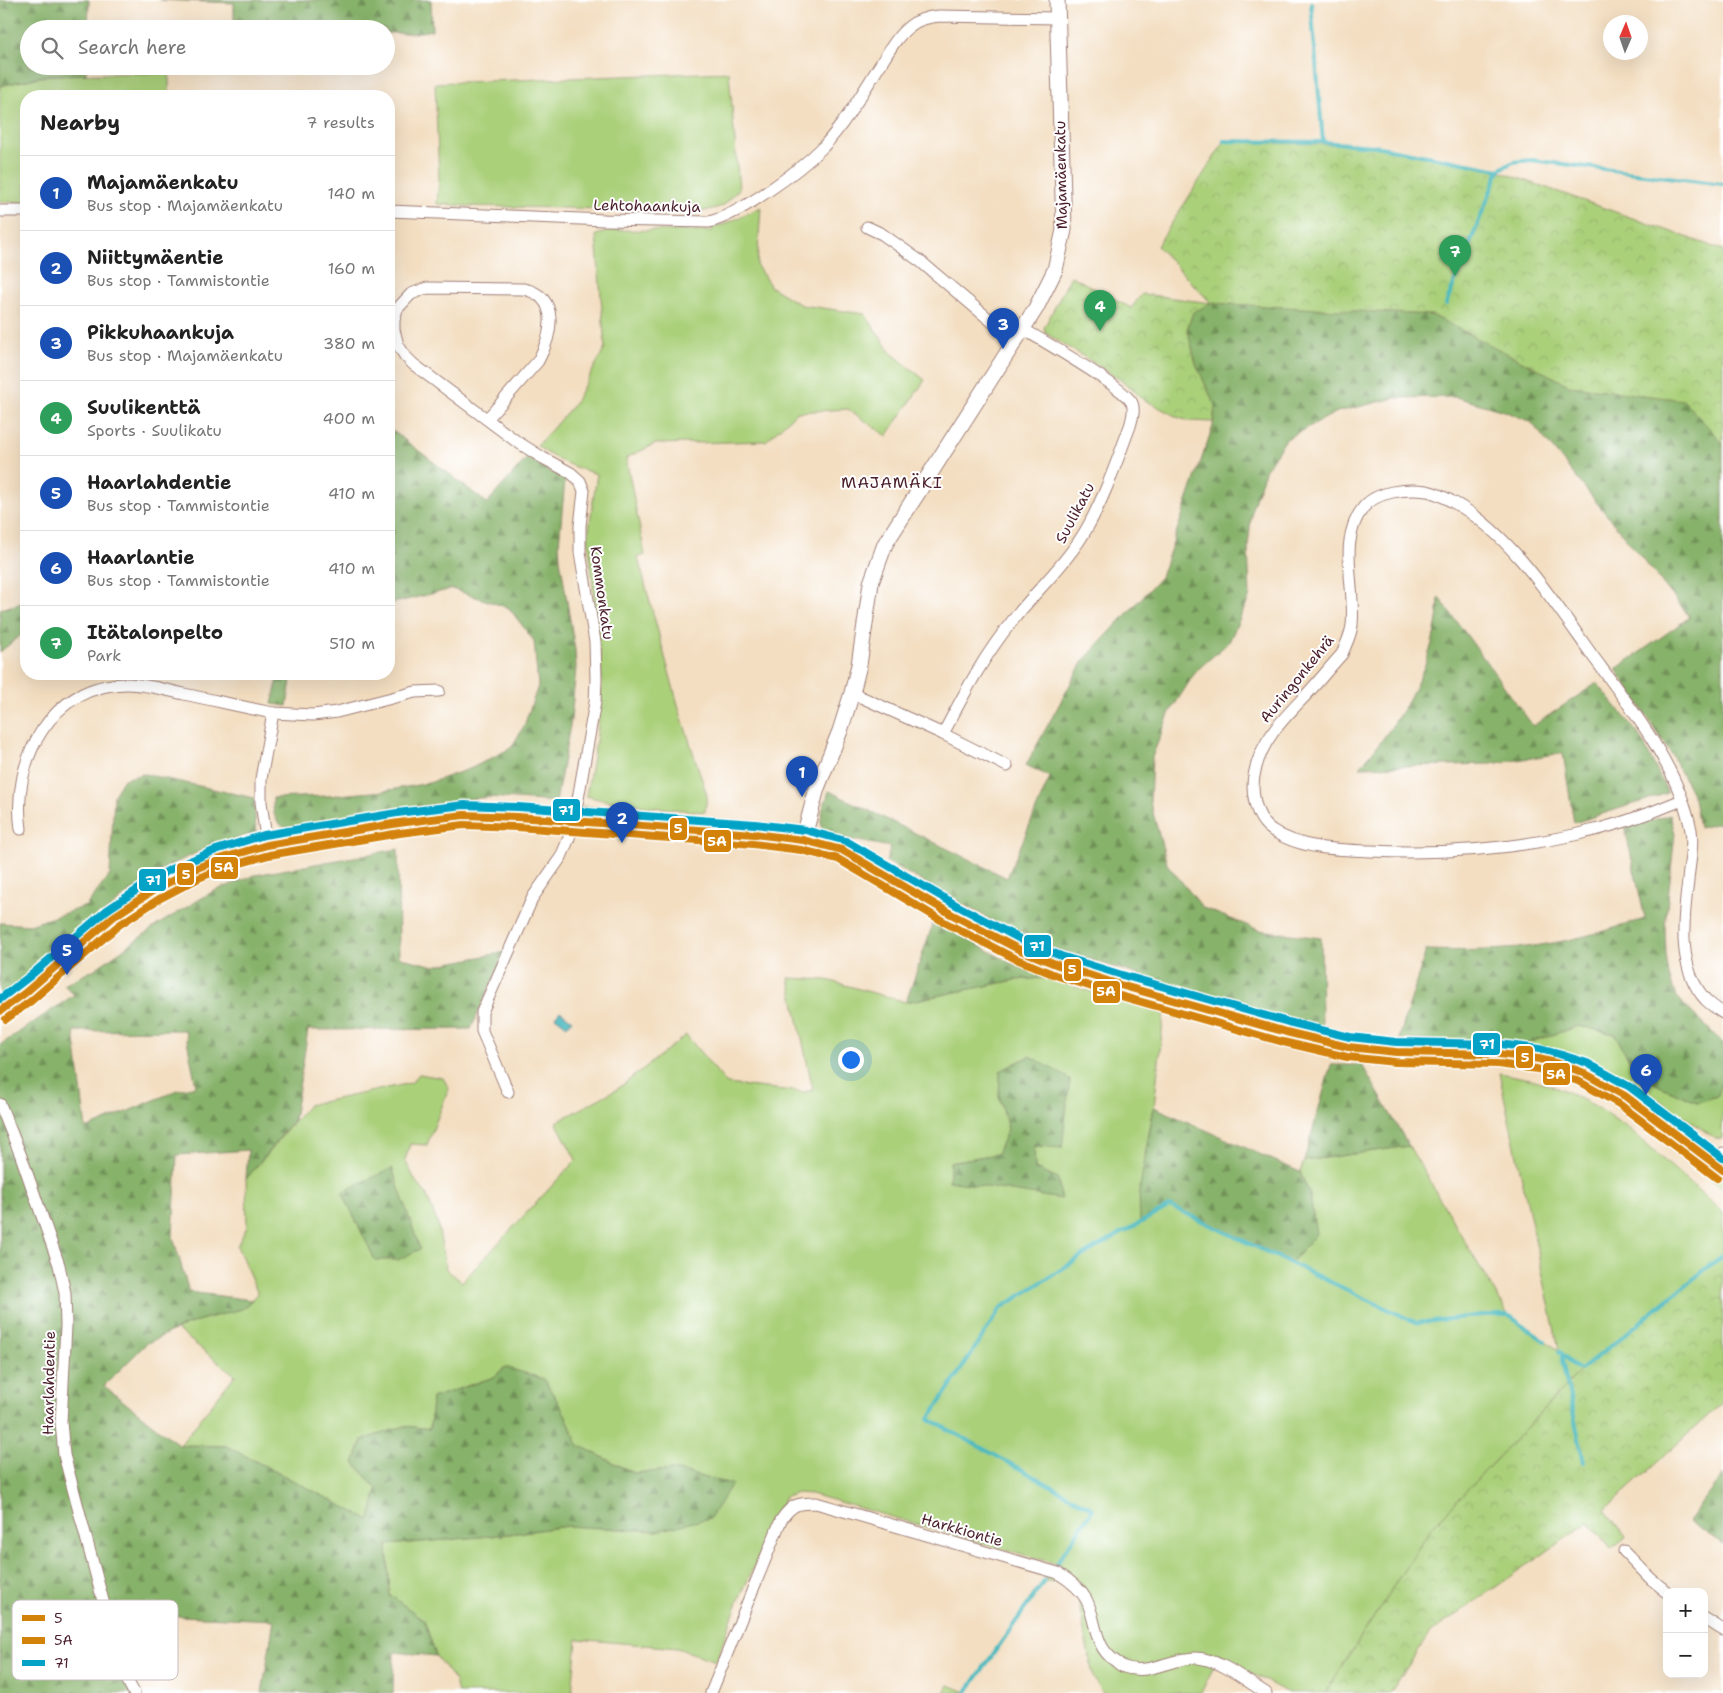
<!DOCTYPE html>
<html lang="en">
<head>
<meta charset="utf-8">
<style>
  :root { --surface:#fff; --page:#f2f2f2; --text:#222; --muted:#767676; --line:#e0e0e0; --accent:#0f766e }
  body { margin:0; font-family:"Shantell Sans",sans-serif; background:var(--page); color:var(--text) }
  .controls { position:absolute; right:15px; bottom:15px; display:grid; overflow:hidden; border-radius:10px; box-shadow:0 5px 20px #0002 }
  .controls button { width:45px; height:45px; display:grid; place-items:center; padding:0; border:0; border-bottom:1px solid var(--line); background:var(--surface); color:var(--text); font:25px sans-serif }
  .compass { position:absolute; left:1603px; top:15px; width:45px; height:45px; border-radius:50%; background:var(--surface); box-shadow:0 5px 20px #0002; rotate:2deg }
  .you { position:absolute; left:850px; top:1059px; width:18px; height:18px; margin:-12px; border:4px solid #fff; border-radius:50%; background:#1a73e8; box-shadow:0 0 0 8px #1a73e833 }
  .badge { display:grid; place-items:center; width:32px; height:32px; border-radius:50%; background:var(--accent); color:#fff; font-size:16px; font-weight:700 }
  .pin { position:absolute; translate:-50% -41px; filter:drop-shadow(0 1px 2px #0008) }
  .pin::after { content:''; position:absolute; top:26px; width:18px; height:15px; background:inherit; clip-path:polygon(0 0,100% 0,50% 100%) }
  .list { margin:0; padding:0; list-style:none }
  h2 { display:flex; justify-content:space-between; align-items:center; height:65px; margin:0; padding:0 20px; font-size:21px }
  h2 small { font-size:16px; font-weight:400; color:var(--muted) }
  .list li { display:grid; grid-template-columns:32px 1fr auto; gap:15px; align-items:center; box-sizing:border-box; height:75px; padding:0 20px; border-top:1px solid var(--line) }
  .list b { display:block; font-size:19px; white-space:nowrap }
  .list p { margin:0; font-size:16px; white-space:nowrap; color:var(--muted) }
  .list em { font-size:16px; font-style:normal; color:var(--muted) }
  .icon { flex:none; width:28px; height:28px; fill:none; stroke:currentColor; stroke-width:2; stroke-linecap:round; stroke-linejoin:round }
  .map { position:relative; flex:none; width:1723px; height:1693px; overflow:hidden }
  .search { position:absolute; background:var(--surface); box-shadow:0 5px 20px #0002; left:20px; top:20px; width:375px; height:55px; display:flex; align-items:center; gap:12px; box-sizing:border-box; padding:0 18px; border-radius:28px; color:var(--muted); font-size:19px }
  .panel { position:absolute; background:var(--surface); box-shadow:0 5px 20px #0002; left:20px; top:90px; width:375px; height:590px; border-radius:20px }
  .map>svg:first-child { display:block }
  .grass { fill:#aad07a; stroke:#7a7852; fill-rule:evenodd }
  .forest { fill:url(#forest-firs); stroke:#68684a; fill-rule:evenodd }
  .park { fill:url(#park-crowns); stroke:#7a7852 }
  .water { fill:#4bbac0; stroke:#4a6c76 }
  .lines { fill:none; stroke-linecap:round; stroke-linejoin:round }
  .stream { stroke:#4bbac0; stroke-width:4 }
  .street-casing { stroke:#9e7e76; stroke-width:13 }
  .secondary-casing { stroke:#9e7e76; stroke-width:17 }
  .street { stroke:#fff; stroke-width:11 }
  .secondary { stroke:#fff; stroke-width:15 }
  .bus-1-casing { stroke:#fff; stroke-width:11 }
  .bus-2-casing { stroke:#fff; stroke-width:11 }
  .bus-3-casing { stroke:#fff; stroke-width:11 }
  .bus-1 { stroke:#d38309; stroke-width:8 }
  .bus-2 { stroke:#d38309; stroke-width:8 }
  .bus-3 { stroke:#04a2c6; stroke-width:8 }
  .labels { text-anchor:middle; stroke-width:4; stroke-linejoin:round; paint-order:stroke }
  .street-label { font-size:15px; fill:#4a1f2b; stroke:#fff }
  .neighbourhood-label { font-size:16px; letter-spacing:1px; fill:#4a1f2b; stroke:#fff }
  .key { fill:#fff; stroke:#c9bcbf; stroke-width:1 }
  .key-label { font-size:14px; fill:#4a1f2b }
  .line-badge { stroke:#fff; stroke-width:2 }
  .badge-label { font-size:14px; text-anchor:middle; font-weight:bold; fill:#fff }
</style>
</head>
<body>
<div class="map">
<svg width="1723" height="1693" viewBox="0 0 1723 1693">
  <defs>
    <pattern id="forest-firs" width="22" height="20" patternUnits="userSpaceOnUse" patternTransform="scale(1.25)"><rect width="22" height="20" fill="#87b26a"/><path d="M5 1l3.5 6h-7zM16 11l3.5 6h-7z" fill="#709057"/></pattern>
    <pattern id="park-crowns" width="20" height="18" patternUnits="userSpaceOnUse" patternTransform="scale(1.25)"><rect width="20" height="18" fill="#aad07a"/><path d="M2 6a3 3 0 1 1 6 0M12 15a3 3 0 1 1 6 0" fill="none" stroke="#94b26a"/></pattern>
  </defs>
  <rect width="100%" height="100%" fill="#fff"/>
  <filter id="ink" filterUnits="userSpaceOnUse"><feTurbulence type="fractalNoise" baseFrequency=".02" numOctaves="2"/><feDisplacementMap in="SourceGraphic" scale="10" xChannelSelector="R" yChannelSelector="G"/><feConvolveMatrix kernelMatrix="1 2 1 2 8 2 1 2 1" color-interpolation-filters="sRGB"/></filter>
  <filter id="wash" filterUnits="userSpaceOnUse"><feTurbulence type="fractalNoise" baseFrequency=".0096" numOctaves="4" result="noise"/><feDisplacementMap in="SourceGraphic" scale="20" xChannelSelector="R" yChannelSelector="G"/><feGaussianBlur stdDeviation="1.12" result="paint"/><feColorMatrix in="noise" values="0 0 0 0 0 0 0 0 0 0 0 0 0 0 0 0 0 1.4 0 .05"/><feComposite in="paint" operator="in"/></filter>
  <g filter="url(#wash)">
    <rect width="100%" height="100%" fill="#f3dec1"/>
    <!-- grass -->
    <g class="grass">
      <path d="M729,72L739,189L723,206L705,211L466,206L437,204L439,179L435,83Z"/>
      <path d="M169,73V96H26V202H0V86L49,75Z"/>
      <path d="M761,207L757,266L771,287L801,305L865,314L890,352L925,380L887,436L848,409L797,412L766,441L655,444L626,458L645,555L638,558L680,712L707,795L705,812C665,808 625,806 586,796L597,735L602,679L588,536L597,474C573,467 557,461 537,446L574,404L605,348L596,235L613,230L712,231L713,227L725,224Z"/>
      <path d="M583,806L698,819L696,823L589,815L584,810Z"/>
      <path d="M789,978L827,980L906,1002L1015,980L1045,978L1164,1013L1154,1107L1145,1154L1170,1206L1291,1263L1310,1195L1300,1172L1304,1161L1409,1146L1508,1315L1559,1350L1499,1073L1535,1080L1566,1091L1597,1107L1625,1126L1723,1212V1255L1581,1370L1431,1528L1325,1693H1288L1219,1656L1201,1693H1103L1093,1677L1078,1600L1062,1583L1044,1582L1056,1564L811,1494L797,1493L785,1497L738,1602L716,1661L677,1648L577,1639L572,1693H458L455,1681L436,1656L424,1620L390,1595L387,1545L502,1535L567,1526L657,1531L674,1470L634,1473L578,1445L565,1414L505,1367L494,1377L432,1398L430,1429L405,1426L354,1463L377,1489L371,1521L226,1446L180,1445L235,1375L176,1329L200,1320L242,1309L258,1294L237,1246L247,1227L246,1179L308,1105L411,1083L419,1074L443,1078L449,1088L427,1145L410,1144L405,1160L416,1182L426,1193L438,1225L446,1269L462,1282L576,1160L556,1122L619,1088L686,1035L727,1084L804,1092L813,1090ZM999,1095L1034,1146L1035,1169L1058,1179L950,1162L997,1154L1008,1129Z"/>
      <path d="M1579,1026L1615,1034L1631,1063L1655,1084L1697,1102L1718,1096L1723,1074L1722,1139L1715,1138L1641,1088L1638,1091L1595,1070L1548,1052L1515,1047Z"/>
      <path d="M1622,1102L1723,1180V1184L1720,1187L1621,1104Z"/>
      <path d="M949,1685L966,1692L967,1693H944Z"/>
    </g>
    <!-- forest -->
    <g class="forest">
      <path d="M0,0H89L88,29H29V66H86V74L49,75L0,86Z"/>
      <path d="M160,0H431L432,30L414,33H386V29H259L234,26V3Z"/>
      <path d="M1211,303L1432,315L1571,386L1683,399L1723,443V822L1699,828L1694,798L1672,755L1616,669L1690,617L1531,422L1504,411L1456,397L1395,398L1337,412L1286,439L1266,469L1252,508L1248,547L1250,596L1229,642L1196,671L1170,712L1152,757L1150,802L1167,864L1203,908L1259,930L1321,938L1322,1030L1265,1015L1089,959L1030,942L886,861L891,847L826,835C815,823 825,805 829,791L1007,878L1050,777L1026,765L1083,661L1161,577L1213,426L1215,406L1196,364L1187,329L1193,312Z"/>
      <path d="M389,428L487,503L527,458L565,480L559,544L560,559L575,650L576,668L571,720L556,802L489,797L470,799L286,828C273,822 273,811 273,798L328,796L384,791L429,783L472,768L511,748L524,726L538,686L534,641L509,608L452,589L389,604Z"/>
      <path d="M1439,597L1533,726L1597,683L1640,736L1668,793L1574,823L1563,753L1490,764L1360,767C1402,719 1437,662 1439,597Z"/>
      <path d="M26,602V631L0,652V609Z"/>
      <path d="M279,674H292L287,706L272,704Z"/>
      <path d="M144,774L254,798L256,833L212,846L168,866L121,899L54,956L32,979L0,1003V923L30,925L86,906L110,875L114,795L124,779Z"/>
      <path d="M1670,815L1675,833L1665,926L1666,954L1669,976L1676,997L1723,1043V1074L1718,1096L1697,1102L1655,1084L1631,1063L1615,1034L1579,1026L1515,1047L1399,1039L1426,950C1465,951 1503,951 1541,945C1576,940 1611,929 1645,919L1625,828Z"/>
      <path d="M398,849L399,957L434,966L505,952L471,1029L308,1030L294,1120L246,1179L248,1150L177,1155L173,1237L189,1292L252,1300L242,1309L200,1320L176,1329L146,1344L104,1386L179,1445L226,1446L370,1520L377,1489L354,1463L362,1440L405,1426L430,1429L432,1398L494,1377L505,1367L544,1379L565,1414L578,1445L634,1473L674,1470L732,1484L710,1518L657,1531L567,1526L502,1535L387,1545L390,1595L424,1620L436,1656L394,1652L393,1693H262L274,1620L107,1613L134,1693H0V1045L74,995L64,985L95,969L159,924L212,892L255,875ZM185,1030L196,1086L178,1090L86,1129L74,1031Z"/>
      <path d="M934,921L1013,964L1045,978L1015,980L906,1002Z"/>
      <path d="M1030,1056L1070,1079L1062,1148L1034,1146L1035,1169L1058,1179L1061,1199L949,1181L950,1162L997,1154L1008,1129L999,1095L1000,1071Z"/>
      <path d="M1331,1065H1362L1409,1146L1304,1161Z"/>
      <path d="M1154,1107L1300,1172L1310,1195L1316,1234L1291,1263L1170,1206L1140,1223L1139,1192Z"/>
      <path d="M392,1168L420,1249L398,1260H375L342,1192Z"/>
      <path d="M1723,1475V1544L1688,1521Z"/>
    </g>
    <!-- park -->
    <g class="park">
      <path d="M1224,142L1374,145L1499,171L1723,250V443L1683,400L1571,386L1432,315L1212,303L1193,312L1187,329L1196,364L1215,406L1213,422L1190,421L1179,418L1141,398L1132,388L1107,371L1045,333L1044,328L1046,324L1071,276L1131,308L1142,294L1211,303L1157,246Z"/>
      <path d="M1723,1255V1402L1605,1510L1626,1537L1611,1549L1589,1522L1430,1633L1390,1693H1325L1431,1528L1581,1370Z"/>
    </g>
    <!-- water -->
    <path class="water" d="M560,1011L572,1020L567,1026L555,1017Z"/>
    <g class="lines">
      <!-- stream -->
      <g class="stream">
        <path d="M1311,3L1323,142"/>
        <path d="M1224,141L1323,142L1375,146L1499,170L1513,162L1531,160L1723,184"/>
        <path d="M1446,304L1499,170"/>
        <path d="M1559,1351L1575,1367L1581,1370L1723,1255"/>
        <path d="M1562,1354V1361L1584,1462"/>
        <path d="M1056,1564L1093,1509L929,1419L1001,1308L1090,1251L1170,1206L1417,1323L1482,1315H1508L1545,1341"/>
        <path d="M966,1693L1045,1580"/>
      </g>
    </g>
  </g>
  <g filter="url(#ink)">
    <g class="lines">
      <defs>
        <g id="street">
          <path d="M0,211H26"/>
          <path d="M389,211L605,220L709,222C741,214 799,171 823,147C846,122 864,90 882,62C890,49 898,35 910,26C918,19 929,17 939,16L1057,18"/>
          <path d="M867,227L882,234L920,261L1015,341"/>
          <path d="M488,418L538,361C552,335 561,296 523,289L427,288L411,294L397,309L394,320V330L398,345L405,356L413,364L516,441L543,458L571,473L580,481L584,491L580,526V552L595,642L596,679L595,702L578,799L569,838L561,857L533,897L482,1012V1031L508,1092"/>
          <path d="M852,693L943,734C965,692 983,657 1013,620C1035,592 1062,568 1081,538C1101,507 1117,461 1130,426C1132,419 1135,410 1132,403C1124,387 1043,341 1023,329"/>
          <path d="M273,713L313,715L337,712L415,692L439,691"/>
          <path d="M943,734L1007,766"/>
          <path d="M1682,800C1647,815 1612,827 1574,835C1507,850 1439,854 1371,851C1339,850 1299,849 1272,830C1255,819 1250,790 1255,771C1262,739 1285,717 1307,694C1319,681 1330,667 1342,654C1346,644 1351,635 1352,625C1356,587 1337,541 1363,508C1376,491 1407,488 1427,491C1435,493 1444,497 1451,501C1508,530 1555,603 1592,655C1629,705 1679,767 1691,830C1694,847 1689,864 1688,881C1683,920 1677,969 1706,1000C1711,1005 1717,1009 1723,1013"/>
          <path d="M21,829C11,761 51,683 128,684C146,684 165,690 184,694C213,700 243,707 273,713L261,779V802L267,845"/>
          <path d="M0,1104L21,1156L59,1265L65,1293L66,1326L61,1422L64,1455L118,1657L124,1674L134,1693"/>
          <path d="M1714,1164L1723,1153"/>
          <path d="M1624,1551L1651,1579L1667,1592"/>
          <path d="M1704,1618L1723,1630"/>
          <path d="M711,1693L781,1520C792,1504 797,1503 816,1503L1058,1573C1069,1580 1080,1588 1086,1599C1097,1620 1093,1645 1114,1660C1117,1662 1121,1666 1124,1667C1148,1676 1171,1658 1195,1658C1219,1658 1246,1681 1266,1693"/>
        </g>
        <g id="secondary">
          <path d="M803,840L817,788L840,731L852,693L859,665L871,583L885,544L1036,308L1055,270L1064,230L1057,0"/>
          <path d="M0,1011C35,989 62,959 94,933C145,890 202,860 267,845L399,823L464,815L517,817L754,834L803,840L827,845L842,850C900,884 957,920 1018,949C1070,973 1127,987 1182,1002C1228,1015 1274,1030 1320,1041C1345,1048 1371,1051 1396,1052C1451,1054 1505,1048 1559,1064C1623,1082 1668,1134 1723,1170"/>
        </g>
      </defs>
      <!-- street casing -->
      <use href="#street" class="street-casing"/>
      <!-- secondary casing -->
      <use href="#secondary" class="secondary-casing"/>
      <!-- street -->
      <use href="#street" class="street"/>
      <!-- secondary -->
      <use href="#secondary" class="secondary"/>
      <defs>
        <path id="bus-1" d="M0,1011L25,993L113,917L154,890L197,868L220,859L267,845L399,823L464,815L517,817L754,834L803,840L842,850L951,914L1018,949L1058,965L1120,985L1286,1032L1348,1047L1396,1052L1498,1054L1539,1059L1559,1064L1582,1072L1625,1096L1723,1170"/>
        <path id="bus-2" d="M6,1019L31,1001L119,925L159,899L201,877L223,868L269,855L400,833L464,825L516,827L753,844L801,850L838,859L946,923L1014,958L1055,975L1117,995L1283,1042L1347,1057L1395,1062L1497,1064L1537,1069L1556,1074L1578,1081L1619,1104L1717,1178"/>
        <path id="bus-3" d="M0,999L30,976L107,910L149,882L171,869L216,850L264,835L397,813L464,805L518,807L755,824L805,830L846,841L956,905L1022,940L1061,956L1122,975L1288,1022L1350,1037L1396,1042L1499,1044L1540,1049L1562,1055L1587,1063L1630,1087L1723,1158"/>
      </defs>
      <!-- bus-1 casing -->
      <use href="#bus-1" class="bus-1-casing"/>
      <!-- bus-2 casing -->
      <use href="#bus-2" class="bus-2-casing"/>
      <!-- bus-3 casing -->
      <use href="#bus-3" class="bus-3-casing"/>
      <!-- bus-1 -->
      <use href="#bus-1" class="bus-1"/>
      <!-- bus-2 -->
      <use href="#bus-2" class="bus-2"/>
      <!-- bus-3 -->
      <use href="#bus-3" class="bus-3"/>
    </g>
  </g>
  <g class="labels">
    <!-- street labels -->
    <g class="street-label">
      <text transform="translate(1061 175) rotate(-91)" y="5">Majamäenkatu</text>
      <text transform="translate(647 206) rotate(1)" y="5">Lehtohaankuja</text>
      <text transform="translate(1075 513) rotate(-62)" y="5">Suulikatu</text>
      <text transform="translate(602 593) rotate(82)" y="5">Kommonkatu</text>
      <text transform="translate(1297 679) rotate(-51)" y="5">Auringonkehrä</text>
      <text transform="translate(49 1383) rotate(-89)" y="5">Haarlahdentie</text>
      <text transform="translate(962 1530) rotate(16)" y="5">Harkkiontie</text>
    </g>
    <!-- neighbourhood labels -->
    <g class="neighbourhood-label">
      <text x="892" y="488">MAJAMÄKI</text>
    </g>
  </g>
  <!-- legend -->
  <rect x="12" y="1600" width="166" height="80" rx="8" class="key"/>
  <rect x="22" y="1615" width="23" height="6" fill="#d38309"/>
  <rect x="22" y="1637" width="23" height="7" fill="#d38309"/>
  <rect x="22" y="1660" width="23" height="6" fill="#04a2c6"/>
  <g class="key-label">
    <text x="54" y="1623">5</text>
    <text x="54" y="1645">5A</text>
    <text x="54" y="1668">71</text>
  </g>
  <g class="line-badge">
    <rect x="552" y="798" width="29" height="24" rx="5" fill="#04a2c6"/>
    <rect x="669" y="817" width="19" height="24" rx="5" fill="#d38309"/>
    <rect x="703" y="829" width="29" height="24" rx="5" fill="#d38309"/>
    <rect x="210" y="856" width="29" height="24" rx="5" fill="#d38309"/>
    <rect x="176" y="862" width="19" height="24" rx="5" fill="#d38309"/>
    <rect x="138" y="868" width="29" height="24" rx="5" fill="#04a2c6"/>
    <rect x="1023" y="934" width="29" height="24" rx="5" fill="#04a2c6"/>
    <rect x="1063" y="958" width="19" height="24" rx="5" fill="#d38309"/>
    <rect x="1092" y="980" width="29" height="24" rx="5" fill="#d38309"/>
    <rect x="1472" y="1032" width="29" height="24" rx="5" fill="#04a2c6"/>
    <rect x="1515" y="1045" width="19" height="24" rx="5" fill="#d38309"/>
    <rect x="1542" y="1062" width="29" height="24" rx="5" fill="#d38309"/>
  </g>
  <g class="badge-label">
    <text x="566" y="815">71</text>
    <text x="678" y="833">5</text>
    <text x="717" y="846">5A</text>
    <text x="224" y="872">5A</text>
    <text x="186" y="879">5</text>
    <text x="153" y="885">71</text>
    <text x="1037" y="951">71</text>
    <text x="1072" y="974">5</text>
    <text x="1106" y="996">5A</text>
    <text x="1487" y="1049">71</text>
    <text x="1525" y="1062">5</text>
    <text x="1556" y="1079">5A</text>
  </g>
</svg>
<div class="controls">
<button>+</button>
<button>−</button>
</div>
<svg class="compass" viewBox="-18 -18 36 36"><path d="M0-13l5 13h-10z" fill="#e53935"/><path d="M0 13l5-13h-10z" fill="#767676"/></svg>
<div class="you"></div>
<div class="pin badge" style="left:802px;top:797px;background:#1a4fb4">1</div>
<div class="pin badge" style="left:622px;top:843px;background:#1a4fb4">2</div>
<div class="pin badge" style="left:1003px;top:349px;background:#1a4fb4">3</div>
<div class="pin badge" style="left:1100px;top:331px;background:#2e9e5b">4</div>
<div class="pin badge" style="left:67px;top:975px;background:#1a4fb4">5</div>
<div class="pin badge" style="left:1646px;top:1095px;background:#1a4fb4">6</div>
<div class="pin badge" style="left:1455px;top:276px;background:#2e9e5b">7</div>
<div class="search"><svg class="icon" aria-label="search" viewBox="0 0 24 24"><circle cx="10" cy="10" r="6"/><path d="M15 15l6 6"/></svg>Search here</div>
<section class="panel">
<h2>Nearby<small>7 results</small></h2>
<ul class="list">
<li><span class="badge" style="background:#1a4fb4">1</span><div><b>Majamäenkatu</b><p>Bus stop · Majamäenkatu</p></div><em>140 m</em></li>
<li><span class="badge" style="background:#1a4fb4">2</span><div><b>Niittymäentie</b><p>Bus stop · Tammistontie</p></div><em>160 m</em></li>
<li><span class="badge" style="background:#1a4fb4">3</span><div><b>Pikkuhaankuja</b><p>Bus stop · Majamäenkatu</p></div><em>380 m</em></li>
<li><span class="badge" style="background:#2e9e5b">4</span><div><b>Suulikenttä</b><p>Sports · Suulikatu</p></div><em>400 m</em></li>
<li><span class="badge" style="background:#1a4fb4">5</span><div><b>Haarlahdentie</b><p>Bus stop · Tammistontie</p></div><em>410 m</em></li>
<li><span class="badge" style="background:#1a4fb4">6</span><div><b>Haarlantie</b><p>Bus stop · Tammistontie</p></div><em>410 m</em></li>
<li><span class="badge" style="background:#2e9e5b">7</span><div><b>Itätalonpelto</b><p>Park</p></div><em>510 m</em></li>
</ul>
</section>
</div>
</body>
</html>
